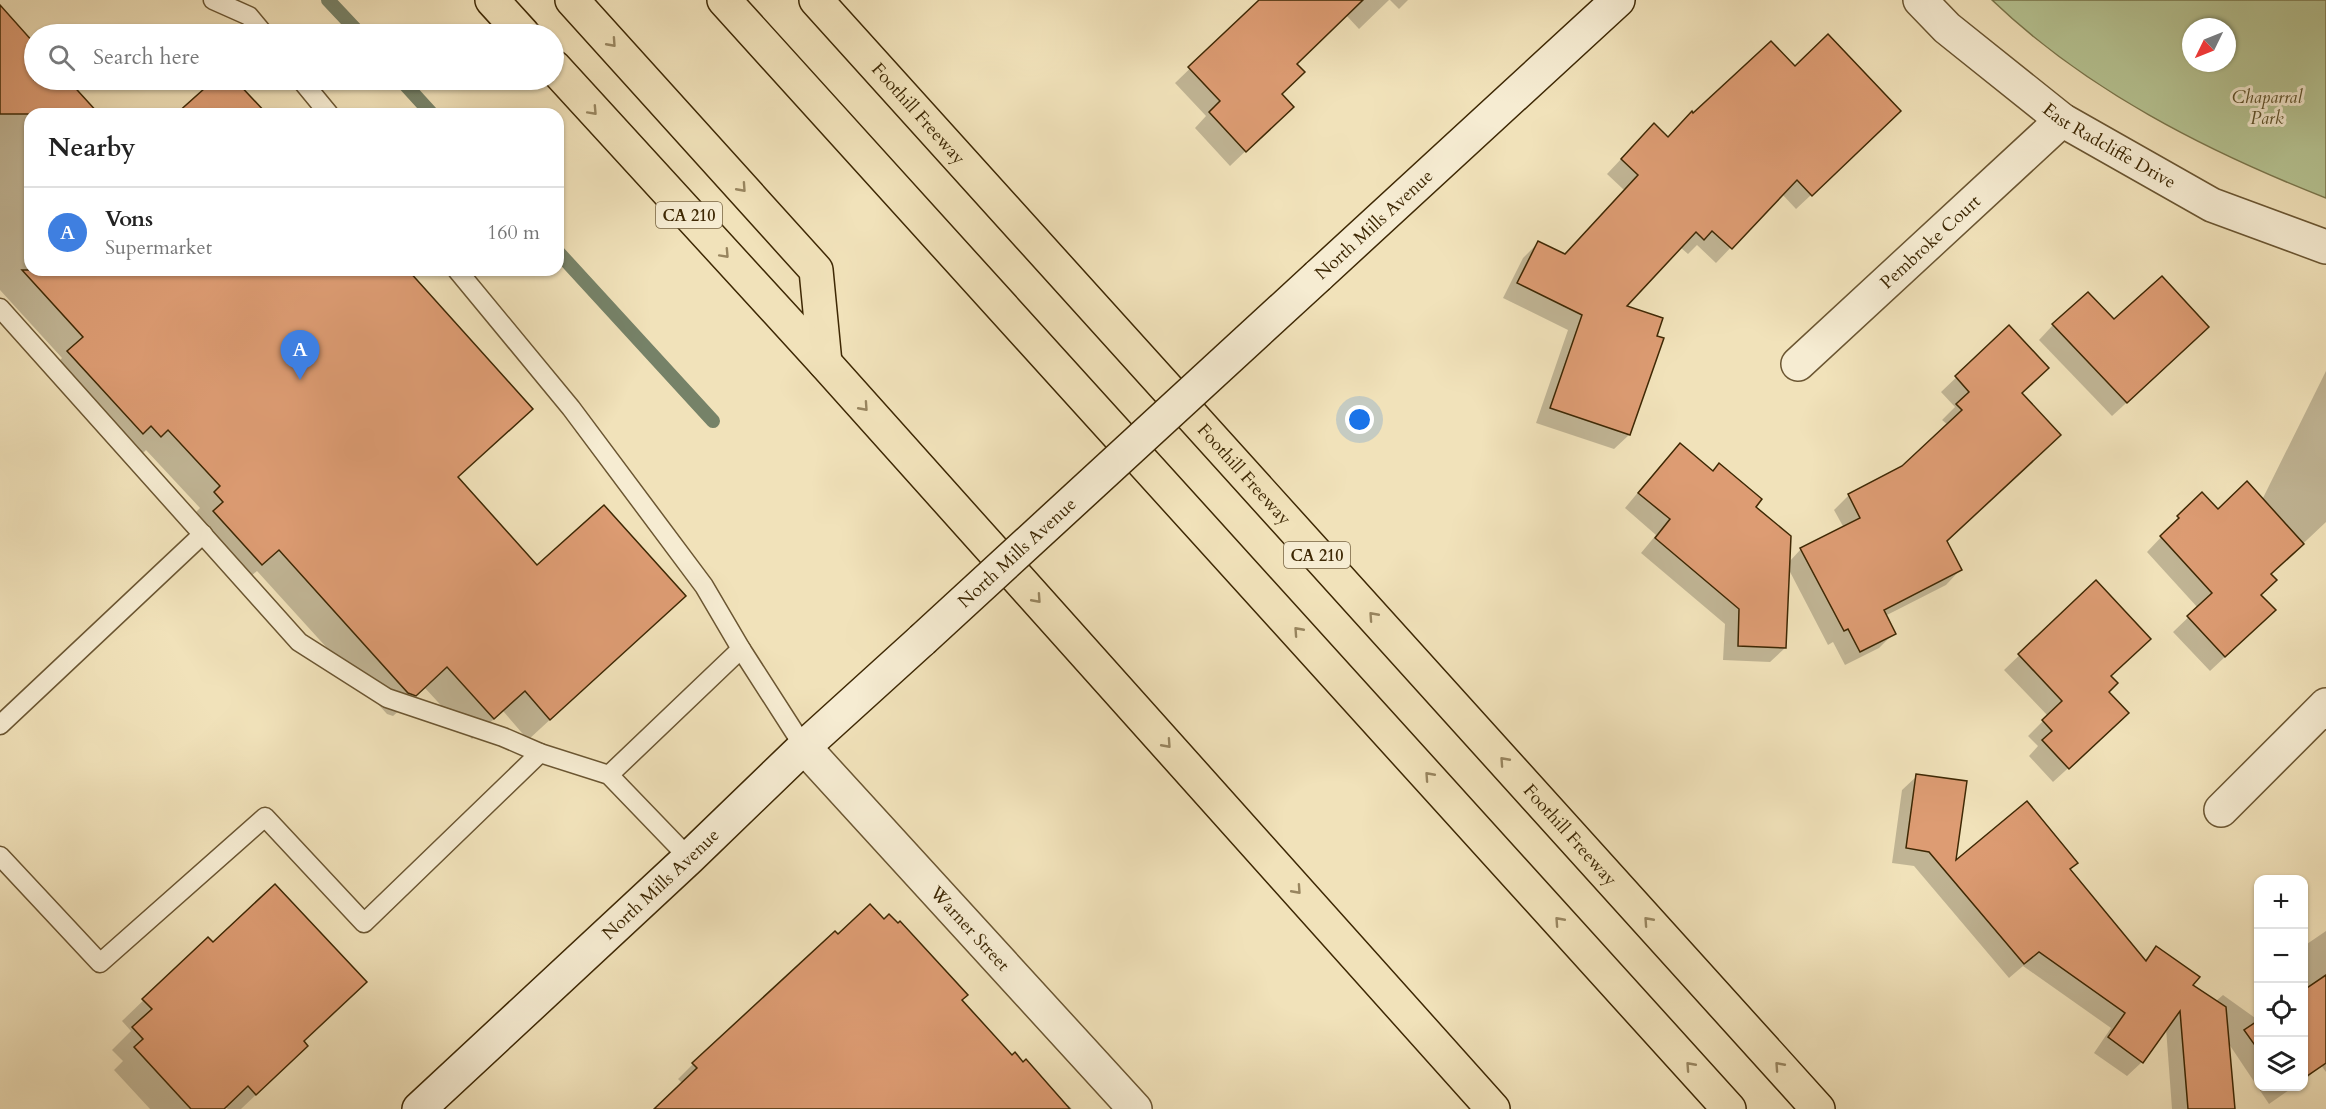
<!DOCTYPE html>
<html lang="en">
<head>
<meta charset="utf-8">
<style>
  :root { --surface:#fff; --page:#f2f2f2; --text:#222; --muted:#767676; --line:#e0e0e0; --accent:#8f2418 }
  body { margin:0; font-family:Cardo,serif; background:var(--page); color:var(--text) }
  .controls { position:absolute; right:18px; bottom:18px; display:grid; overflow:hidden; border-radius:12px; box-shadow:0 2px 4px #0004 }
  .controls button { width:54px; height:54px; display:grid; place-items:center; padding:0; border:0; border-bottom:2px solid var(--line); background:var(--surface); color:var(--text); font:30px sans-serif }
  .compass { position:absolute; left:2182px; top:18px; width:54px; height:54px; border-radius:50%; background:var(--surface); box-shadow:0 2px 4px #0004; rotate:227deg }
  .you { position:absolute; left:1360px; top:420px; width:21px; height:21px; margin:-15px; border:4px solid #fff; border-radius:50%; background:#1a73e8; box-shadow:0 0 0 9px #1a73e833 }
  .badge { display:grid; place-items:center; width:39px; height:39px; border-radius:50%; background:var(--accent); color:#fff; font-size:20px; font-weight:700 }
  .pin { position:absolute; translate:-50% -50px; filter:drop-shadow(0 2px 3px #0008) }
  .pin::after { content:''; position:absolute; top:32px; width:21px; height:18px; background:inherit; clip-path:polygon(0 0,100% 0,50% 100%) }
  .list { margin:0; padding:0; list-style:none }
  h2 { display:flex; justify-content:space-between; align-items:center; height:78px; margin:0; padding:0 24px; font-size:26px }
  h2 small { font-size:20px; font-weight:400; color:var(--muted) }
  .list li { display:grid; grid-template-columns:39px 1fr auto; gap:18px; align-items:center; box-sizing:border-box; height:90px; padding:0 24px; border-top:2px solid var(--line) }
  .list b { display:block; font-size:22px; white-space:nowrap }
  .list p { margin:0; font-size:20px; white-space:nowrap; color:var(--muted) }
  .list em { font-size:20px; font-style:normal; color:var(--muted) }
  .icon { flex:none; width:33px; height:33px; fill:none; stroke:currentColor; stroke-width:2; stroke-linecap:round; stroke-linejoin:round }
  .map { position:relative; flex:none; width:2326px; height:1109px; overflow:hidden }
  .search { position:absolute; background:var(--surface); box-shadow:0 2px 4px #0004; left:24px; top:24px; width:540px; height:66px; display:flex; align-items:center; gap:15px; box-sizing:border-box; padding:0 21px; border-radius:33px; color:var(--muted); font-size:22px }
  .panel { position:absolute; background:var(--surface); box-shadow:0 2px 4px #0004; left:24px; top:108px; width:540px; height:168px; border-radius:18px }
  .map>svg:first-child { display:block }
  .green { fill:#b6c493; stroke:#7a764c; stroke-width:1.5; fill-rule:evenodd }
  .shadow { fill:#0003 }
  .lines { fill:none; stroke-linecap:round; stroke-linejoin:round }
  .stream { stroke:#768268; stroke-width:14 }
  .building { fill:#dd9c73; stroke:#3e2804; stroke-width:1.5 }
  .service-casing { stroke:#6b5632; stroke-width:21 }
  .minor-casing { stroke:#6b5632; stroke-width:36 }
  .secondary-casing { stroke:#3e2804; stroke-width:36 }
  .motorway-casing { stroke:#3e2804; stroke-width:36 }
  .service { stroke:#f6ecd2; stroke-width:18 }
  .minor { stroke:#f6ecd2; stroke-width:33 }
  .secondary { stroke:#f6ecd2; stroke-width:33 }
  .motorway { stroke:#f1e2ba; stroke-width:33 }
  .secondary-bridge-casing { stroke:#3e2804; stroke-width:36; stroke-linecap:butt }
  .secondary-bridge { stroke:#f6ecd2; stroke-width:33 }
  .oneway { stroke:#98855f }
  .labels { text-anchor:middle; stroke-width:6; stroke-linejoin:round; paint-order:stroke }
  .shield { fill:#f6ecd2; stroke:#756342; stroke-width:1.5 }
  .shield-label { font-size:16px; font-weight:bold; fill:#3e2804 }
  .park-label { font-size:18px; font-style:italic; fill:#5c4f28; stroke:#f6ecd2 }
  .street-label { font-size:18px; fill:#3e2804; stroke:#f6ecd2 }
</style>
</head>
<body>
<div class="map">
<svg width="2326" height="1109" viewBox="0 0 2326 1109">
  <rect width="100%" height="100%" fill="#f1e2ba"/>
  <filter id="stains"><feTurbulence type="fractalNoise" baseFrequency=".00333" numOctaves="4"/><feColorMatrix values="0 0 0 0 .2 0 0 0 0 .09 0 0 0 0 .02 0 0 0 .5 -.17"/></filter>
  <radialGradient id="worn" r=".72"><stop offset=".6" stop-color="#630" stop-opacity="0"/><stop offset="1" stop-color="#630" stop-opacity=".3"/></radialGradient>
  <!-- green -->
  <path class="green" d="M1992,0H2326V198C2206,151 2086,90 1992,0ZM2191,27H2227V63H2191Z"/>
  <!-- shadow -->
  <g class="shadow">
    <path d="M1261,0H1389L1359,29L1346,15L1295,64L1280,94L1277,121L1230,166L1195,128L1206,116L1175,83Z"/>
    <path d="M1390,0H1408L1399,9Z"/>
    <path d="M0,7L34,45V80H66L97,114H30V270H406L457,478L537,567L684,596L528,740L503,711L472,739L425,688L393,716L387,714L257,571L240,585L194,514L200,508L146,450L139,457L47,374L62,358L0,290Z"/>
    <path d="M1795,68L1885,126L1796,209L1782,194L1716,263L1697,245L1688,254L1680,247L1625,306L1629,435L1614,449L1536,423L1568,330L1503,298L1523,258L1538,243L1564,255L1624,190L1607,174L1639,140L1668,138L1693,115Z"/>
    <path d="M2114,321L2193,342L2112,416L2039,340L2053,325Z"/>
    <path d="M2009,327L2020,394L1946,541L1960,570L1946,585L1885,616L1894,633L1879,648L1845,665L1833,642L1828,645L1788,568L1785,648L1770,662L1723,660L1725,624L1641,553L1656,535L1625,508L1665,460L1680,445L1754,507L1789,562L1801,549L1844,528L1834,510L1849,495L1903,467L1948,425L1942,420L1955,407L1941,392Z"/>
    <path d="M2326,371V522L2270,575L2260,595L2259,625L2210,671L2173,632L2198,608L2147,552L2165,533L2163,532L2202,495L2217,511L2262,500Z"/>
    <path d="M2096,582L2110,677L2107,692L2112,728L2053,782L2029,756L2038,746L2028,736L2048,716L2004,670Z"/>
    <path d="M1917,776L1954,863L2069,870L2144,961L2156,948L2191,985L2215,1002L2223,995L2258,1020V1086H2295L2269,1104L2227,1041L2234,1109H2172L2166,1028L2142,1062L2127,1076L2094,1053L2111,1028L2023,966L2009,978L1914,866L1892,863L1902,790Z"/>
    <path d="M2326,931V1072L2321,1065L2304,1081V1051L2319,1062L2304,1039V946Z"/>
    <path d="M835,933L960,1001L1012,1057L1066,1107L1068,1105L1072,1109H656L683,1084L678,1079L693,1064Z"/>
    <path d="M207,939L212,944L365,982L303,1042L285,1067L241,1109H228L225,1107L223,1109H150L114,1070L123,1061L112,1050L131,1031L122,1021Z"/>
  </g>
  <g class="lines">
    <!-- stream -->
    <g class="stream">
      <path d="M328,0L360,34"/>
      <path d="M401,80L432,114"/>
      <path d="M558,252L713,421"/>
    </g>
  </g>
  <!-- building -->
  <g class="building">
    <path d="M1259,0H1363L1297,64L1305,72L1282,94L1294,107L1246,152L1209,112L1220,101L1188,67Z"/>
    <path d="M0,5L34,43V80H68L99,114H0Z"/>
    <path d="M1828,34L1901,111L1812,196L1797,180L1732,249L1712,231L1704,240L1696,232L1627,306L1663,318L1657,336L1664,338L1630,435L1550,408L1582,315L1517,283L1538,241L1565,254L1638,175L1621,159L1654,123L1668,137L1692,111L1693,113L1771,41L1795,66Z"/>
    <path d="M214,80H235L267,114H176Z"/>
    <path d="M22,270H408L533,409L458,477L537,565L604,505L686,596L550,720L525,691L494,719L447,667L416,696L408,693L279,550L262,565L213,511L223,502L214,492L220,486L168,430L161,437L151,426L143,434L67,351L83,337Z"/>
    <path d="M2162,276L2209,327L2127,403L2052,324L2088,292L2114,319Z"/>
    <path d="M2009,325L2049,368L2022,393L2061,435L1947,541L1962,570L1884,610L1896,634L1860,652L1848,629L1844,631L1800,548L1860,518L1848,494L1902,466L1962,410L1956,404L1969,392L1955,376Z"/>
    <path d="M1680,443L1713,471L1719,463L1762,499L1756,507L1791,536L1786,648L1738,646L1739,609L1655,538L1670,519L1638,493Z"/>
    <path d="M2247,481L2304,544L2271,574L2277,580L2261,595L2276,610L2225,657L2187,616L2212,593L2160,536L2179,518L2177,516L2202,492L2218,509Z"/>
    <path d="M2096,580L2151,639L2111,676L2118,683L2109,692L2129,713L2069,769L2042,740L2052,731L2042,720L2062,701L2018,654Z"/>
    <path d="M1916,774L1967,781L1956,860L2027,801L2078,863L2070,869L2146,961L2156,946L2200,977L2193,985L2226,1007L2235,1109H2188L2180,1011L2143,1063L2108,1037L2125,1013L2039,952L2024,964L1929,852L1906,848Z"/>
    <path d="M275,884L367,982L304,1041L308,1046L256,1095L248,1086L224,1109H191L134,1047L143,1039L132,1027L152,1009L142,999L208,937L213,942Z"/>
    <path d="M870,904L884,919L889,914L898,923L900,921L968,995L962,1000L1012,1055L1015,1052L1023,1062L1026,1059L1070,1109H654L697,1068L692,1063L835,931L838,934Z"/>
    <path d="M2326,975V1063L2304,1078V990Z"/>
    <path d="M2259,1020V1051L2244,1030Z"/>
  </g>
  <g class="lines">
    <defs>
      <g id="service">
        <path d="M213,0L249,16L264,34"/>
        <path d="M301,80L329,114"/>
        <path d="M457,270L571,408L704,586L741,649L804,747"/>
        <path d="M0,308L299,642L387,698L503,737L540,753L609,775L689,858"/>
        <path d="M0,725L203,534"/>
        <path d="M609,775L741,649"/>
        <path d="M0,856L100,963L265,817L364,923L540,753"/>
      </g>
      <g id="minor">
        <path id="s1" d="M1920,0L1947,28L2062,120L2212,205L2326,247"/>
        <path id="s2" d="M1798,364L2062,120"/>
        <path id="s3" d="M804,747L1135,1109"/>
        <path d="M2221,810L2326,705"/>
      </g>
      <g id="secondary">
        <path id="s4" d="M1318,276L1618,0"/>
        <path id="s5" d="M419,1109L689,858L804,747L922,640"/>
      </g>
      <g id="motorway">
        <path d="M492,0L523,34"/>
        <path d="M572,0L816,270L825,363"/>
        <path d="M724,0L1729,1109"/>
        <path id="s6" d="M816,0L1818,1109"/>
        <path d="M554,67L825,363L1493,1109"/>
      </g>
    </defs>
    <!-- service casing -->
    <use href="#service" class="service-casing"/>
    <!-- minor casing -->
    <use href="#minor" class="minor-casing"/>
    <!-- secondary casing -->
    <use href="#secondary" class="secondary-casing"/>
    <!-- motorway casing -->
    <use href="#motorway" class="motorway-casing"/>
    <!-- service -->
    <use href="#service" class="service"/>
    <!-- minor -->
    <use href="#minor" class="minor"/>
    <!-- secondary -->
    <use href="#secondary" class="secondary"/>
    <!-- motorway -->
    <use href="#motorway" class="motorway"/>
    <defs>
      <g id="secondary-bridge">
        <path id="s7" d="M922,640L1318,276"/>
      </g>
    </defs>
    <!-- secondary-bridge casing -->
    <use href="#secondary-bridge" class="secondary-bridge-casing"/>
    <!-- secondary-bridge -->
    <use href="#secondary-bridge" class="secondary-bridge"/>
  </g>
  <!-- one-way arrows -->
  <defs><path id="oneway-chevron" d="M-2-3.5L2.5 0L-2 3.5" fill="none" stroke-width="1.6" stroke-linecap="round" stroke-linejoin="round" transform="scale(1.5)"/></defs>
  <g class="oneway">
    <use href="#oneway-chevron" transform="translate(612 43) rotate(48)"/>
    <use href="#oneway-chevron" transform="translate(593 111) rotate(47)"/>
    <use href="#oneway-chevron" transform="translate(742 188) rotate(48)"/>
    <use href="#oneway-chevron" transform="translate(725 254) rotate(47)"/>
    <use href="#oneway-chevron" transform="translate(864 407) rotate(48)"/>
    <use href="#oneway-chevron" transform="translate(1037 599) rotate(48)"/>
    <use href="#oneway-chevron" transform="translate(1373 616) rotate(-132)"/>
    <use href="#oneway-chevron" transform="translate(1298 631) rotate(-132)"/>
    <use href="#oneway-chevron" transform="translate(1167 744) rotate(48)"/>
    <use href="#oneway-chevron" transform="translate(1504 761) rotate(-132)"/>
    <use href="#oneway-chevron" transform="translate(1429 776) rotate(-132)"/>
    <use href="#oneway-chevron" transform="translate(1297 890) rotate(48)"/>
    <use href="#oneway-chevron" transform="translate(1559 921) rotate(-132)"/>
    <use href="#oneway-chevron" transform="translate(1648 921) rotate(-132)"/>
    <use href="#oneway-chevron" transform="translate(1690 1066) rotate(-132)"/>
    <use href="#oneway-chevron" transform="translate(1779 1066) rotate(-132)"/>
  </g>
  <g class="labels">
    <!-- shield labels -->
    <g class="shield">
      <rect x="656" y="202" width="66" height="26" rx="4.5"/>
      <rect x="1284" y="542" width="66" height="26" rx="4.5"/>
    </g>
    <g class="shield-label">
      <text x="689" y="221">CA 210</text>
      <text x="1317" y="561">CA 210</text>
    </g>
    <!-- park labels -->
    <g class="park-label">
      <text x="2267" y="103">Chaparral<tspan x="2267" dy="21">Park</tspan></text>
    </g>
    <!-- street labels -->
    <g class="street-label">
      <text dy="6" stroke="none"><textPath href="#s6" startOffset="153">Foothill Freeway</textPath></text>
      <text dy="6" stroke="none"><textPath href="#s1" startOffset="240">East Radcliffe Drive</textPath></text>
      <text dy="6" stroke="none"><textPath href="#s4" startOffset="76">North Mills Avenue</textPath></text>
      <text dy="6" stroke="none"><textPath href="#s2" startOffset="180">Pembroke Court</textPath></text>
      <text dy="6" stroke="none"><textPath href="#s6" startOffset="639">Foothill Freeway</textPath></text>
      <text dy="6" stroke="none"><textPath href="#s7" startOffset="129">North Mills Avenue</textPath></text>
      <text dy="6" stroke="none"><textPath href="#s6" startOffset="1125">Foothill Freeway</textPath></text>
      <text dy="6" stroke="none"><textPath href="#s5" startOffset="330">North Mills Avenue</textPath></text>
      <text dy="6" stroke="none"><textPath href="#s3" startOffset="246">Warner Street</textPath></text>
    </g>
  </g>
  <rect width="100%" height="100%" filter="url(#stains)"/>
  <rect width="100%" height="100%" fill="url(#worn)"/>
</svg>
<div class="controls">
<button>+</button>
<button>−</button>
<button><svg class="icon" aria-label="locate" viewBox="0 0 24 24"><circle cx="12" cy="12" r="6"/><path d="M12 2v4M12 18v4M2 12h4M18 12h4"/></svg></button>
<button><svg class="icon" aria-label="layers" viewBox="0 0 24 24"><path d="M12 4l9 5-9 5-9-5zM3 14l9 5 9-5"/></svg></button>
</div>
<svg class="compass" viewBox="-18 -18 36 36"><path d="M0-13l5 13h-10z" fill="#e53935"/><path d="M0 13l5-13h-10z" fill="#767676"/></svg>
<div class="you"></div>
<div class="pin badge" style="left:300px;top:380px;background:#3f7fe0">A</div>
<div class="search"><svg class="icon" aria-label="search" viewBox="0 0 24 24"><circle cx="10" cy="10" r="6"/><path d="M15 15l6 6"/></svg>Search here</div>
<section class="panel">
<h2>Nearby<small></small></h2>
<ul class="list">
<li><span class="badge" style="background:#3f7fe0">A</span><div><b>Vons</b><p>Supermarket</p></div><em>160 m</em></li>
</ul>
</section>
</div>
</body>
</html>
